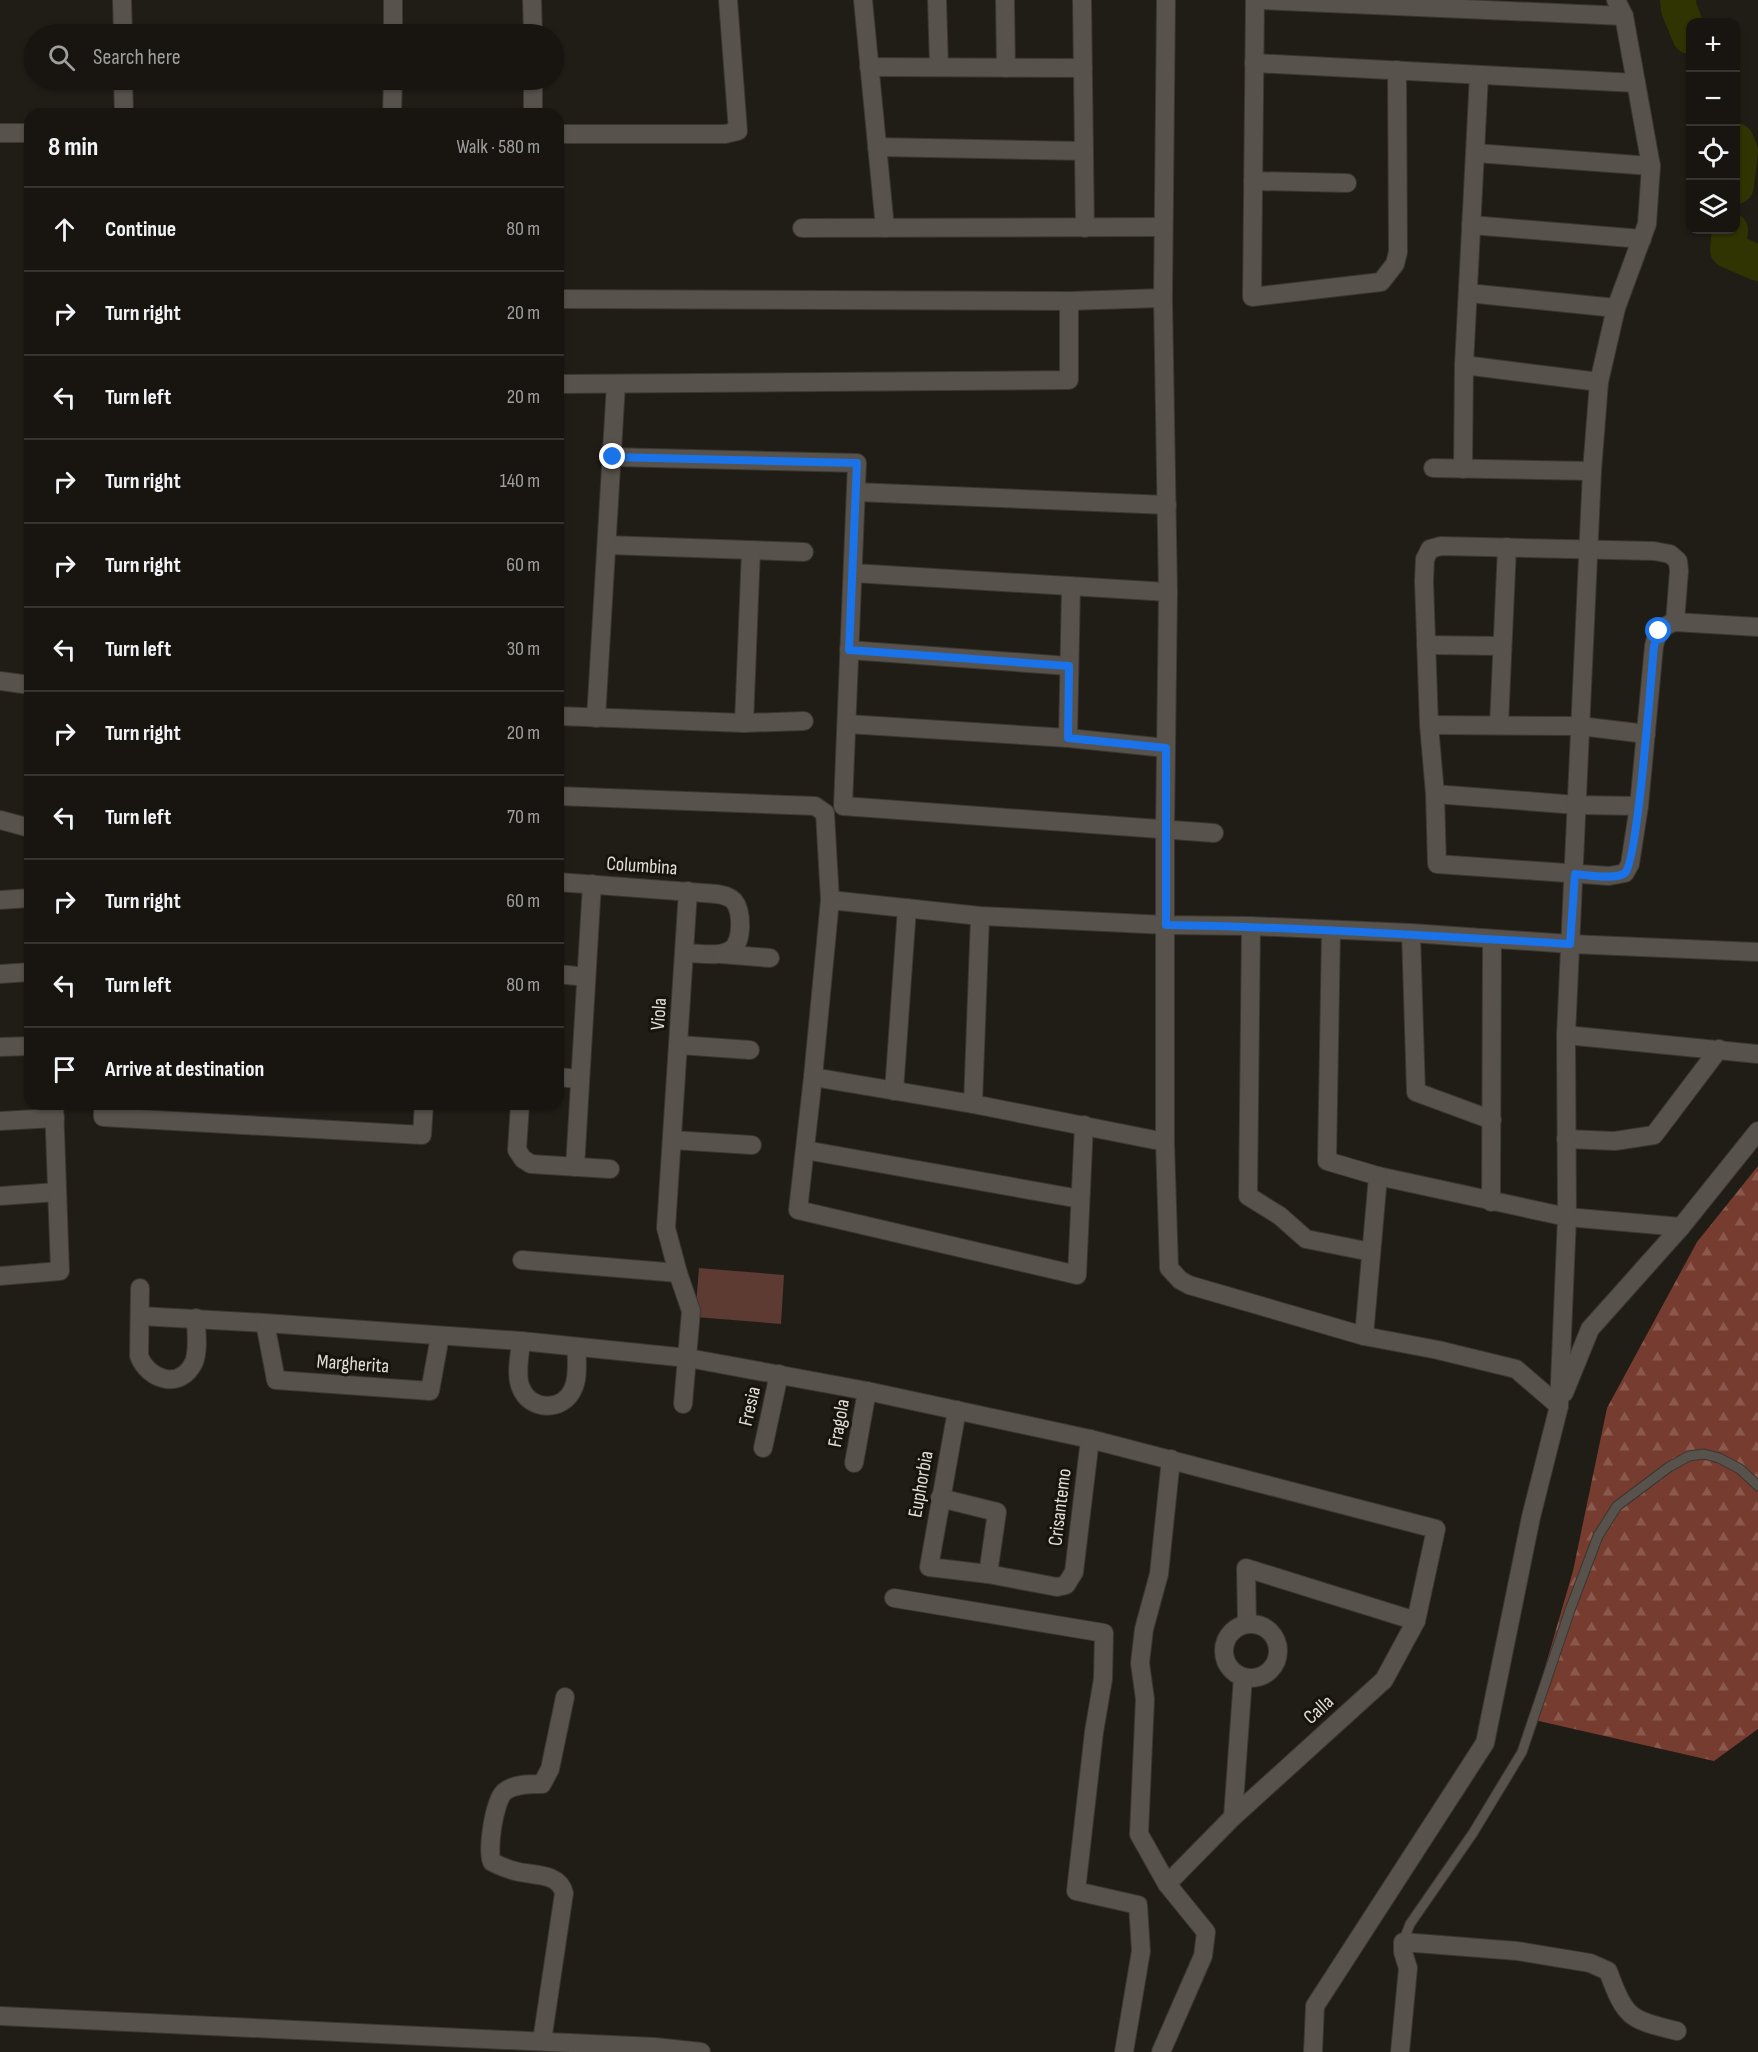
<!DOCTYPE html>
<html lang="en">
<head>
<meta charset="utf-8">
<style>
  :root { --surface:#181510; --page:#211e19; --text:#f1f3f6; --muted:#9f9f9f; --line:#363430 }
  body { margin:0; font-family:"Sofia Sans Condensed",sans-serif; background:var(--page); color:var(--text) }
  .controls { position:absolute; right:18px; top:18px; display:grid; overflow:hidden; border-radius:12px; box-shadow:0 2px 4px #0004 }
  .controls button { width:54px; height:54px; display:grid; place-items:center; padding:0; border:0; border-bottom:2px solid var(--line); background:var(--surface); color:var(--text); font:30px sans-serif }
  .stop { position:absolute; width:18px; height:18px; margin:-14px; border:4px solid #1a73e8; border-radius:50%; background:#fff }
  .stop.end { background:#1a73e8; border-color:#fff; box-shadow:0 2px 6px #0008 }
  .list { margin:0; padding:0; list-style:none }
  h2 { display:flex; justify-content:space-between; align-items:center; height:78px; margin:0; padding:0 24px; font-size:26px }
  h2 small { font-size:20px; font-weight:400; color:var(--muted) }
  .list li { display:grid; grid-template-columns:39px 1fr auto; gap:18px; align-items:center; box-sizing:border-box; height:84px; padding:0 24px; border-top:2px solid var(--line) }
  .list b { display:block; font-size:22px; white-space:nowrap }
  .list em { font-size:20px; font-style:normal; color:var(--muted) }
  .icon { flex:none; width:33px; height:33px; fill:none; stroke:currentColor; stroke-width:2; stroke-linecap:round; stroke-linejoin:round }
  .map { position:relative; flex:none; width:1758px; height:2052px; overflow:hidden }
  .search { position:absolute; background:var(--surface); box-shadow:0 2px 4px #0004; left:24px; top:24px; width:540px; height:66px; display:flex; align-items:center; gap:15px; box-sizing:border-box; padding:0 21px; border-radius:33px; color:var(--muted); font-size:22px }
  .panel { position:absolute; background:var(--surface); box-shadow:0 2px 4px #0004; left:24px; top:108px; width:540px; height:1002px; border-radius:18px }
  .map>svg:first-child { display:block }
  .green { fill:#5d3a32 }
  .forest { fill:url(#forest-firs) }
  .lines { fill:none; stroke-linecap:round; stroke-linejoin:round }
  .river { stroke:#303402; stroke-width:36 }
  .service-casing { stroke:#3a3632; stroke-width:11 }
  .minor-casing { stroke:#3a3632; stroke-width:20 }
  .service { stroke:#57524b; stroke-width:9 }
  .minor { stroke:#57524b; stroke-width:18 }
  .route { stroke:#1a73e8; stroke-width:8 }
  .labels { text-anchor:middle; stroke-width:6; stroke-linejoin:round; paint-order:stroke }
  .street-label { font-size:20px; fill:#e2deda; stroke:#17130d }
</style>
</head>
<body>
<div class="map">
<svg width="1758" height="2052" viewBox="0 0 1758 2052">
  <defs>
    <pattern id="forest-firs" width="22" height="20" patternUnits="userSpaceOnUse" patternTransform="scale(1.5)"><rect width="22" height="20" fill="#773c30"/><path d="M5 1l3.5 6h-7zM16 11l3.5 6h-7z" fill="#8a584d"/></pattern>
  </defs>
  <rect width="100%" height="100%" fill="#201c16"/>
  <!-- green -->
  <path class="green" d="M699,1268L784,1275L781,1324L695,1317Z"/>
  <!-- forest -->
  <path class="forest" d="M1758,1166V1729L1714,1761L1530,1719L1573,1571L1607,1408L1697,1242Z"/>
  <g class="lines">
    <!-- river -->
    <g class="river">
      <path d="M1678,0L1679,9L1690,36"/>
      <path d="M1736,141L1740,151L1736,186"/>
      <path d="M1730,230L1728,250L1758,263"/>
    </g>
    <defs>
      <path id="service" d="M1403,1942L1410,1924L1473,1833L1522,1752L1570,1610L1598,1536L1617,1506L1669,1467L1689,1456L1704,1454L1719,1458L1740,1469L1758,1486"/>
      <g id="minor">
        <path d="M122,0L123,34"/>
        <path d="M532,0L533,34"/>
        <path d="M863,0L885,228"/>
        <path d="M937,0L939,67"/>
        <path d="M1005,0L1006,68"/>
        <path d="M1082,0L1085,228"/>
        <path d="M1166,0L1163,298L1168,592L1165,830V1142L1169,1268L1180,1280L1189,1285L1364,1336L1438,1350L1516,1369L1559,1406L1531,1517L1485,1743L1315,2006L1313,2052"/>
        <path d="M1255,0L1252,297L1381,282L1395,264L1398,252L1397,70"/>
        <path d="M1261,0L1624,16"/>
        <path d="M393,34V0"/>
        <path d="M1254,63L1636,83"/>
        <path d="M869,67L1083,68"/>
        <path d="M123,80L124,114"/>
        <path d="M533,80V114"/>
        <path d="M392,114L393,80"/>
        <path d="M0,133H30"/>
        <path d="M558,134H725L738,131L728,0"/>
        <path d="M877,147L1084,151"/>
        <path d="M1475,153L1651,166"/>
        <path d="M1253,181L1347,183"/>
        <path d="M1471,225L1642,239"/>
        <path d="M802,228L1163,227"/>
        <path d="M1468,293L1616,308"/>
        <path d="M558,299L1069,301L1163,298"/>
        <path d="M1464,365L1599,382"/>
        <path d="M558,384L1069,380V301"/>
        <path d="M613,457L857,463L843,806L1214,833"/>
        <path d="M1433,468L1592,471"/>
        <path d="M1463,469L1464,365L1479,75"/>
        <path d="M856,492L1167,505"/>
        <path d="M607,545L804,552"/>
        <path d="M853,573L1168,592"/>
        <path d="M1675,622L1679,571L1678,561L1670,554L1654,551L1441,546L1430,549L1425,559L1424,581L1429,725L1435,794L1437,864L1609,876L1625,873L1630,864L1639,806L1654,646C1657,632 1662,626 1675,622L1758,627"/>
        <path d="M1426,645L1502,646"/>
        <path d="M849,650L1069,666"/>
        <path d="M0,681L30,685"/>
        <path d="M558,716L744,723L804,721"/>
        <path d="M596,718L616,384"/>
        <path d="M744,723L751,550"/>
        <path d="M847,724L1068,738L1166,748"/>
        <path d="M1429,725L1580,726L1646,734"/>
        <path d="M1499,725L1507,547"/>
        <path d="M1068,738L1071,586"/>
        <path d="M1435,794L1577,805L1639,806"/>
        <path d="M558,796L815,806L825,813L830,900"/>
        <path d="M0,820L30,828"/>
        <path d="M558,882L717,894C723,895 729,896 734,901C742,911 743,941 732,949C720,958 699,953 686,953"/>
        <path d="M0,900L30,898"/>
        <path d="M1251,926L1248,1196L1280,1216L1306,1239L1371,1252"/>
        <path d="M1331,931L1327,1161L1378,1176L1567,1217L1681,1227L1758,1131"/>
        <path d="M1411,933L1416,1092L1492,1120"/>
        <path d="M721,954L770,958"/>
        <path d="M0,974L30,972"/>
        <path d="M558,974L586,977"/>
        <path d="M1566,1035L1758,1054"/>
        <path d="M679,1045L750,1050"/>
        <path d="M0,1047L30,1046"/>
        <path d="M558,1077L579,1079"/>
        <path d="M813,1077L973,1104L1165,1142"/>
        <path d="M894,1091L907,908"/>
        <path d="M103,1104V1117L422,1135L424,1104"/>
        <path d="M520,1104L517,1150L523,1159L531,1164L610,1169"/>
        <path d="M973,1104L980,916"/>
        <path d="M0,1121L55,1118"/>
        <path d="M1084,1125L1077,1275L798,1210L813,1077L830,900L980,916L1166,925L1251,926L1411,933L1570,944L1758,952"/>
        <path d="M1566,1139L1615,1141L1654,1135L1719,1049"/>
        <path d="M672,1140L752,1145"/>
        <path d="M805,1150L1080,1199"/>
        <path d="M575,1167L592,884"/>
        <path d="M0,1196L57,1192"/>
        <path d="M1491,1202L1492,939"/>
        <path d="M522,1260L678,1273"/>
        <path d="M0,1276L60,1271L54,1104"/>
        <path d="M140,1288L139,1356C149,1381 181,1390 194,1362C199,1349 196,1332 196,1318"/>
        <path d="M140,1316L265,1323L521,1341L688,1358L867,1391L1090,1439L1436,1529L1416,1621L1384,1680L1233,1817L1167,1884"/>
        <path d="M265,1323L276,1380L430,1391L440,1336"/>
        <path d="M1364,1336L1378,1176"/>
        <path d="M521,1341C520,1355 515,1375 521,1388C530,1411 563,1412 573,1389C579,1377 576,1360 577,1347"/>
        <path d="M1564,1393L1590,1329L1681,1227"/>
        <path d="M683,1404L691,1311L678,1273L666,1228L688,891"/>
        <path d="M1559,1406L1567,1217L1566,1035L1592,471L1599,382L1616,308L1647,224L1651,166L1624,16L1616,0"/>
        <path d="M957,1410L929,1567L988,1574L1057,1587L1066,1585L1074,1572L1090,1439"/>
        <path d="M763,1448L779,1374"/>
        <path d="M854,1463L867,1391"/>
        <path d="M940,1498L997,1512L988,1574"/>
        <path d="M894,1598L1104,1633L1103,1679L1094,1732L1076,1891L1138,1905L1141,1951L1124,2052"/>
        <circle cx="1251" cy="1651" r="27"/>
        <path d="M1247,1624L1246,1568L1416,1621"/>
        <path d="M1233,1817L1243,1677"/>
        <path d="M0,2016L655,2047L701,2052"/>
        <path d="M542,2041L564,1893C559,1872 532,1876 515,1871C507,1869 500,1866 492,1862C487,1850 494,1802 504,1792C513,1784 530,1784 542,1784L550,1769L565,1697"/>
        <path d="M1161,2052L1203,1956L1206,1932L1167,1884L1139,1834L1145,1699L1140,1663L1144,1629L1159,1574L1171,1459"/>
        <path d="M1400,2052L1408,1968L1403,1952V1942L1517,1951L1590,1963L1608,1971C1626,2019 1629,2019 1677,2031"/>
      </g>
    </defs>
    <!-- service casing -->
    <use href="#service" class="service-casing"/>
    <!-- minor casing -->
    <use href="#minor" class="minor-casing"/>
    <!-- service -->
    <use href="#service" class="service"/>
    <!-- minor -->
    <use href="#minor" class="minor"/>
  </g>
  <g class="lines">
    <!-- route -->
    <path class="route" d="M613,457L857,463L849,650L1069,666L1068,738L1166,748V925C1301,927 1435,936 1570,944L1575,874C1586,875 1616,880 1625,873C1638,860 1651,676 1654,646L1659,631"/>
  </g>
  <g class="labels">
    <!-- street labels -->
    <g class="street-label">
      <text transform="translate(642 865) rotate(4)" y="7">Columbina</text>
      <text transform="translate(658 1014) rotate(-86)" y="7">Viola</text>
      <text transform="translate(353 1363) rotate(4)" y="7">Margherita</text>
      <text transform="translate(749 1406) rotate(-77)" y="7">Fresia</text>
      <text transform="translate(838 1423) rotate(-80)" y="7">Fragola</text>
      <text transform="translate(920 1484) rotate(-80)" y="7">Euphorbia</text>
      <text transform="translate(1059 1507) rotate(-83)" y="7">Crisantemo</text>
      <text transform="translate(1318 1709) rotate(-42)" y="7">Calla</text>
    </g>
  </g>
</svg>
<div class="controls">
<button>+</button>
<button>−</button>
<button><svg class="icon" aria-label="locate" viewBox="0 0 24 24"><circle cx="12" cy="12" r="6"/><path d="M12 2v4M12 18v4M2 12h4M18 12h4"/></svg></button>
<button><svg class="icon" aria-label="layers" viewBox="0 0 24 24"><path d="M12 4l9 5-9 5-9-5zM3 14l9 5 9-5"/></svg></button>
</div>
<div class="stop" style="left:1659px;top:631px"></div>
<div class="stop end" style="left:613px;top:457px"></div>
<div class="search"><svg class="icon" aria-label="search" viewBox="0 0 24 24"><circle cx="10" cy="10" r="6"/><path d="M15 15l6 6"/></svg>Search here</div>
<section class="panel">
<h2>8 min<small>Walk · 580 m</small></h2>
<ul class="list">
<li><svg class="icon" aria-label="ahead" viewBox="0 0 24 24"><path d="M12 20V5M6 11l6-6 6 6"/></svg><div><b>Continue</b></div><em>80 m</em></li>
<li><svg class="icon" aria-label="right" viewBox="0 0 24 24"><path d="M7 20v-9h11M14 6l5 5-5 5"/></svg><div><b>Turn right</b></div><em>20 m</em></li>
<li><svg class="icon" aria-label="left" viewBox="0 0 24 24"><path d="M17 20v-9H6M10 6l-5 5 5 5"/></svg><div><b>Turn left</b></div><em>20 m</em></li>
<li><svg class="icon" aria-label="right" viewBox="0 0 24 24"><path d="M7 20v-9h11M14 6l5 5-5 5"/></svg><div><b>Turn right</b></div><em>140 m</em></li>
<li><svg class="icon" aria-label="right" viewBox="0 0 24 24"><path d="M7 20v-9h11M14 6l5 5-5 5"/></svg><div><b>Turn right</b></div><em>60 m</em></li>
<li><svg class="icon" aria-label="left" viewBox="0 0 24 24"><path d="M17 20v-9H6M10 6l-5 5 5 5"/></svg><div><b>Turn left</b></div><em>30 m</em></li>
<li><svg class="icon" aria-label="right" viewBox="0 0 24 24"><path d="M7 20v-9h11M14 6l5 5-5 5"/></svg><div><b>Turn right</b></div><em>20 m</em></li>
<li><svg class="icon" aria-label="left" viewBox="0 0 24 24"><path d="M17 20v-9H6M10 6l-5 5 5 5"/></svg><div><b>Turn left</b></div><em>70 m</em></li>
<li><svg class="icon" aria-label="right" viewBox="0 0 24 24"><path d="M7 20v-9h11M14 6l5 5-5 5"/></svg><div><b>Turn right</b></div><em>60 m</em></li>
<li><svg class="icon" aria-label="left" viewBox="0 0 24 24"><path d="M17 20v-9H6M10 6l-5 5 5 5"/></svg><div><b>Turn left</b></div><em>80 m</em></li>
<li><svg class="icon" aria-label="arrive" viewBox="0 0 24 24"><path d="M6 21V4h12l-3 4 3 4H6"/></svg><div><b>Arrive at destination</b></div></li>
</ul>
</section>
</div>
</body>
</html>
